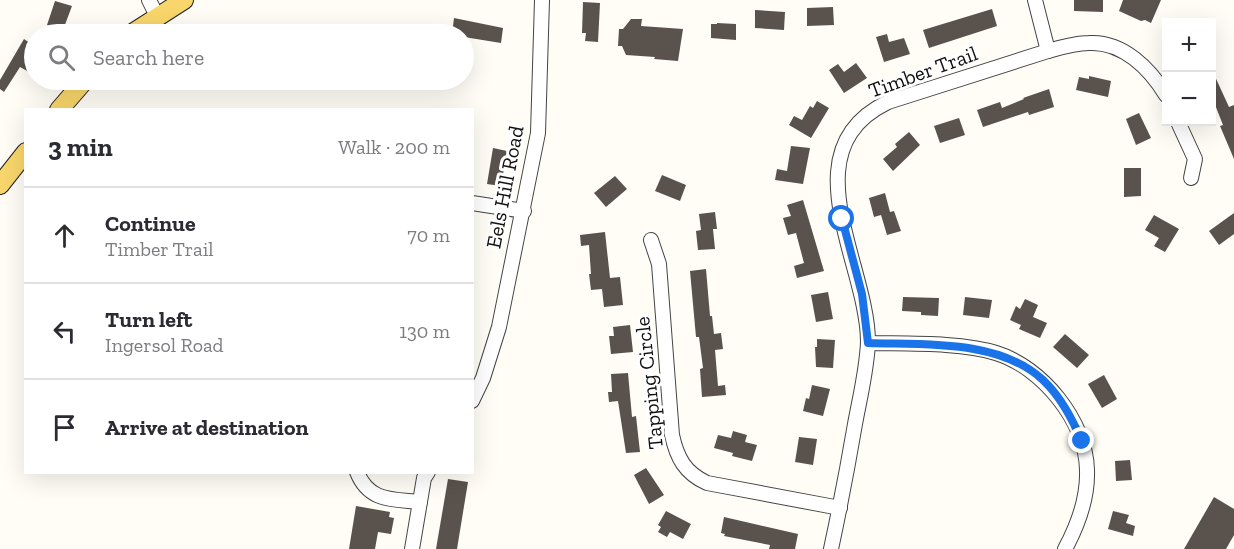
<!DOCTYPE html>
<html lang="en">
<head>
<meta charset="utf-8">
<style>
  :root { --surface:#fff; --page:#f2f2f3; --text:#2b2b33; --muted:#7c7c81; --line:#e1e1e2 }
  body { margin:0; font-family:"Zilla Slab",serif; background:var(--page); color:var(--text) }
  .controls { position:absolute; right:18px; top:18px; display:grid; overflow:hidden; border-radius:0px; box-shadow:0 6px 24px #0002 }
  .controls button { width:54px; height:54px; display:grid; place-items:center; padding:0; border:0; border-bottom:2px solid var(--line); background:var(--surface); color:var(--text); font:30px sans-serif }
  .stop { position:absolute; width:18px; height:18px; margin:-14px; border:4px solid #1a73e8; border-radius:50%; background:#fff }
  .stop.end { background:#1a73e8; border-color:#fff; box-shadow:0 2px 6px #0008 }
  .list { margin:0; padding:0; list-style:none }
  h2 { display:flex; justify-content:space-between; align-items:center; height:78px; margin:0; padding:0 24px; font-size:26px }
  h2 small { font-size:20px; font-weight:400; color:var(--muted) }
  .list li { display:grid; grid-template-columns:39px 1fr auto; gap:18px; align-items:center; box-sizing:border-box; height:96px; padding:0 24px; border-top:2px solid var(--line) }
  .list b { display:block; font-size:22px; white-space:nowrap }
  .list p { margin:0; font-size:20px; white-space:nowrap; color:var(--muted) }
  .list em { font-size:20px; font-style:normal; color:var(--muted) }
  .icon { flex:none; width:33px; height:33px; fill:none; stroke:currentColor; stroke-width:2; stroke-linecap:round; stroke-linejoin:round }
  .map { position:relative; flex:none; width:1234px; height:549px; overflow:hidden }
  .search { position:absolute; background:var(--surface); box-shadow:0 6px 24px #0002; left:24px; top:24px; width:450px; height:66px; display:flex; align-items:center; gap:15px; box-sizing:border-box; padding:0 21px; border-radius:33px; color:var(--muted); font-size:22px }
  .panel { position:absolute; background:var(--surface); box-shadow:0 6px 24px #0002; left:24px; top:108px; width:450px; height:366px; border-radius:0px }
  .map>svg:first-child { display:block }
  .building { fill:#5a524d }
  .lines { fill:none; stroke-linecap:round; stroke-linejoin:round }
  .minor-casing { stroke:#444; stroke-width:16 }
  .major-casing { stroke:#222; stroke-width:20 }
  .minor { stroke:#fff; stroke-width:14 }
  .major { stroke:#f9d66b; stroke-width:18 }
  .route { stroke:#1a73e8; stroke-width:8 }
  .labels { text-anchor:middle; stroke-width:6; stroke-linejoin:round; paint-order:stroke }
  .street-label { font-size:21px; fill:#111; stroke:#fff }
</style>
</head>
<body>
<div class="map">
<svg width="1234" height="549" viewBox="0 0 1234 549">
  <rect width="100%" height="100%" fill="#fffdf5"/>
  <!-- building -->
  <g class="building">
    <path d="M1074,0H1103V12L1074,11Z"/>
    <path d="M1123,0H1161L1151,23L1145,20L1141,21L1119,11Z"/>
    <path d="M55,1L72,6L63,30L47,25Z"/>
    <path d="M583,2L600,3L598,42L585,41L586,33H582Z"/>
    <path d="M833,7L834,25L807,26V8Z"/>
    <path d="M992,9L997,26L929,48L923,30Z"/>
    <path d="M755,10L785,12L784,30L755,28Z"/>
    <path d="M454,18L503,28L501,43L464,37V34H452Z"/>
    <path d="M631,19H642L641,26L683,29L678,61L654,59L655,57L626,55L622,46H618L619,29H623Z"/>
    <path d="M717,23L736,24V40L711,38V24H717Z"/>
    <path d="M887,34L889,42L904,38L910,54L884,62L876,37Z"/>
    <path d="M24,39L34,46V64L29,72L20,67L4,92L0,89V80Z"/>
    <path d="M856,63L867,78L844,93L829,70L838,64L844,72Z"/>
    <path d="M1212,70L1229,107L1234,105V159L1220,126L1223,125L1212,97Z"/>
    <path d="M1089,76L1111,81L1108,97L1076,90L1079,77L1089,79Z"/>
    <path d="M1049,89L1054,107L1029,115L1028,112L983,127L977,110L1000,102L1002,108L1024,99L1023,98Z"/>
    <path d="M817,101L829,108L811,138L789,125L794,116L802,120L810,106L813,108Z"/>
    <path d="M1139,113L1151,138L1136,145L1126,119Z"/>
    <path d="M959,118L965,135L940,143L934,126Z"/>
    <path d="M909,132L920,145L893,171L883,159L897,147L895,144Z"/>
    <path d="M791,146L810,148L803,184L775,180L777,169L787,171Z"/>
    <path d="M493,148L507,151L506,170L504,169L501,186L487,184Z"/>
    <path d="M1124,168H1141V196L1124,197Z"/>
    <path d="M662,175L686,185L680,201L655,191Z"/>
    <path d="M615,176L627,189L606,207L594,193Z"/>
    <path d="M885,193L890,212L894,211L901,231L887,235L881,215L874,217L869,198Z"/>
    <path d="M803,200L824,271L797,278L794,266L804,263L796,233L788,235L783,218L791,216L787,205Z"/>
    <path d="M715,212L717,229H713L715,249L698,250L696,231L701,230L699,214Z"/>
    <path d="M1234,213V234L1219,245L1209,231Z"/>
    <path d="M1154,215L1179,229L1165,252L1154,246L1159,238L1145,230Z"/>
    <path d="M605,232L610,278L620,277L623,305L604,307L602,289L591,290L589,274H591L589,245L581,246L580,235Z"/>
    <path d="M706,269L710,316H712L714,334L721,333L723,349L715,350L718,386L725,385L726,395L702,397L700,369L703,368L699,337H696L690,271Z"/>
    <path d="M828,292L833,319L816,322L811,295Z"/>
    <path d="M903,297L939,298L938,316L921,315V312L902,311Z"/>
    <path d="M965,297L992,300L989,318L963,315Z"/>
    <path d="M1025,299L1038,305L1033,317L1047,323L1040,338L1019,329L1021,325L1010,320L1016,306L1020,309Z"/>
    <path d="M630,325L633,352L611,354L609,336H614L613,327Z"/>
    <path d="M1065,334L1089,355L1077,368L1053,347Z"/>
    <path d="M817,339L835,340L833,368L816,367L815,347H817Z"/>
    <path d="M628,373L632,417L636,416L640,452L626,453L618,401L609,402L608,392H612L611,374Z"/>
    <path d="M1104,375L1117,399L1102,408L1088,384Z"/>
    <path d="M812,385L830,389L823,416L803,411L806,398L809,399Z"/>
    <path d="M733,431L747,435L745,442L757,445L752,461L732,456L733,453L714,448L718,435L731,438Z"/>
    <path d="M799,437L817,439L813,465L795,462Z"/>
    <path d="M1130,460L1132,480L1116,481L1115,461Z"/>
    <path d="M646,468L664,495L649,504L634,475Z"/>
    <path d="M448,479L468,482L457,549H436Z"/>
    <path d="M1214,497L1234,509V535L1226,549H1184Z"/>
    <path d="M356,506L390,512L389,517L394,518L391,534L378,532L375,549H349Z"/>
    <path d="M666,511L691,524L683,539L670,532L667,537L658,532L661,527L658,525Z"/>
    <path d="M1113,511L1129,515L1126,523L1135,526L1133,536L1108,529Z"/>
    <path d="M724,517L798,534L795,549H769L770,545L724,536L725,534L721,533Z"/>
  </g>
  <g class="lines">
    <defs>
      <g id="minor">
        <path d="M149,0L157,16"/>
        <path d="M1035,0L1048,51"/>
        <path d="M1178,122L1195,159L1191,178"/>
        <path d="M472,203L524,211"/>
        <path d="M651,240L659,264L672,435C677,458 685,473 707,483L840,508"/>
        <path d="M868,343C905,344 961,342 996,353C1042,367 1086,421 1087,470C1088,498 1078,525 1065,549"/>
        <path d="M472,401L483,378L499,327L538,133L542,0"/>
        <path d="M357,472C369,502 392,499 420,502"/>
        <path d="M412,549L424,478L428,472"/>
        <path d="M831,549C840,507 848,465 855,424C860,397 867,369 868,342C868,264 788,150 888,102L1048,51C1062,47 1075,43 1089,43C1123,41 1150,69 1166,95"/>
      </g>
      <g id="major">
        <path d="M131,34L184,0"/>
        <path d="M59,110L85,80"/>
        <path d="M0,185L26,152"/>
      </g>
    </defs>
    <!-- minor casing -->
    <use href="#minor" class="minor-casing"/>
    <!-- major casing -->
    <use href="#major" class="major-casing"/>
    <!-- minor -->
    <use href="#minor" class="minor"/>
    <!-- major -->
    <use href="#major" class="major"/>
  </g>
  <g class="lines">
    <!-- route -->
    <path class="route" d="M842,219L862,294L868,343C924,345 999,339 1043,380C1061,397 1072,419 1082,441"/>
  </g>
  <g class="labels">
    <!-- street labels -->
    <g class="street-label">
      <text transform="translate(923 72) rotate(-20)" y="7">Timber Trail</text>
      <text transform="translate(505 187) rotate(-79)" y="7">Eels Hill Road</text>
      <text transform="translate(649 383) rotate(-96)" y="7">Tapping Circle</text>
    </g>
  </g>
</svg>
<div class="controls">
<button>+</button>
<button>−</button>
</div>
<div class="stop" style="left:842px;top:219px"></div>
<div class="stop end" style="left:1082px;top:441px"></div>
<div class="search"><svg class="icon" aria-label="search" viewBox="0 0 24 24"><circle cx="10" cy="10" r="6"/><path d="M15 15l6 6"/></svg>Search here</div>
<section class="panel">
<h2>3 min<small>Walk · 200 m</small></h2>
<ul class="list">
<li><svg class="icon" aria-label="ahead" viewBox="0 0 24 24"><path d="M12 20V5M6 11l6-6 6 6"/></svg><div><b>Continue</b><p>Timber Trail</p></div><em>70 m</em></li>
<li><svg class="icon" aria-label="left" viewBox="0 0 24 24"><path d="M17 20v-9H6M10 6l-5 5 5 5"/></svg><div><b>Turn left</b><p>Ingersol Road</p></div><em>130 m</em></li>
<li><svg class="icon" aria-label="arrive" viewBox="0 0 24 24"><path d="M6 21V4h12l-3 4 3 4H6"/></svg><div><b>Arrive at destination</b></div></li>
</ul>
</section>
</div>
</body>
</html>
